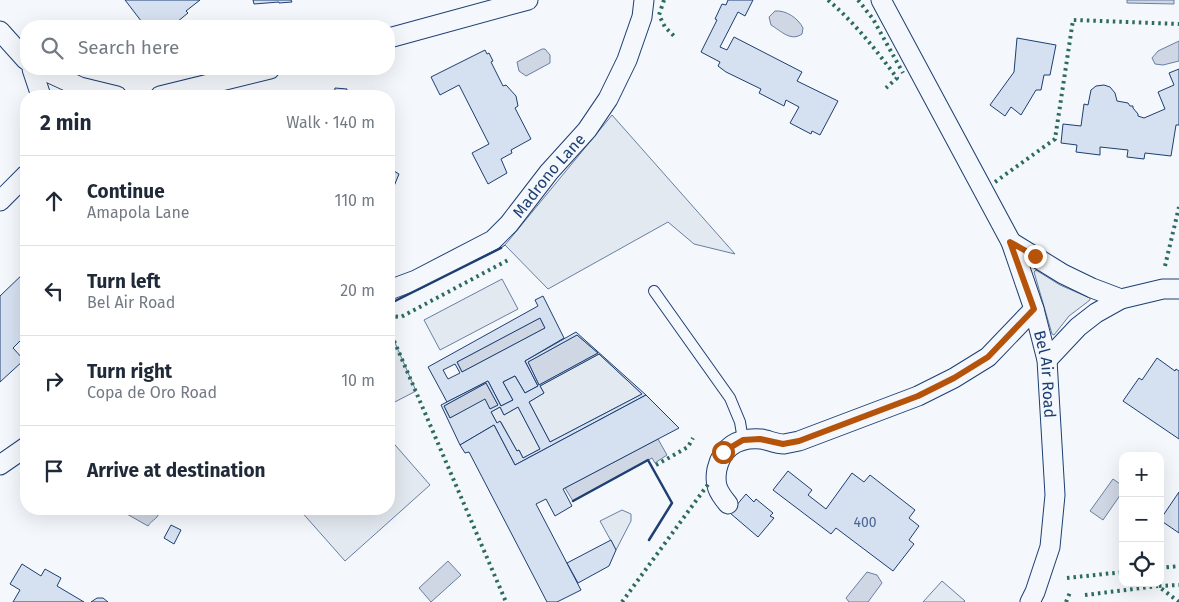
<!DOCTYPE html>
<html lang="en">
<head>
<meta charset="utf-8">
<style>
  :root { --surface:#fff; --page:#f2f2f3; --text:#1f2937; --muted:#747a83; --line:#e0e1e3 }
  body { margin:0; font-family:"Fira Sans",sans-serif; background:var(--page); color:var(--text) }
  .controls { position:absolute; right:15px; bottom:15px; display:grid; overflow:hidden; border-radius:10px; box-shadow:0 5px 20px #0002 }
  .controls button { width:45px; height:45px; display:grid; place-items:center; padding:0; border:0; border-bottom:1px solid var(--line); background:var(--surface); color:var(--text); font:25px sans-serif }
  .stop { position:absolute; width:15px; height:15px; margin:-11px; border:4px solid #b45309; border-radius:50%; background:#fff }
  .stop.end { background:#b45309; border-color:#fff; box-shadow:0 1px 5px #0008 }
  .list { margin:0; padding:0; list-style:none }
  h2 { display:flex; justify-content:space-between; align-items:center; height:65px; margin:0; padding:0 20px; font-size:21px }
  h2 small { font-size:16px; font-weight:400; color:var(--muted) }
  .list li { display:grid; grid-template-columns:32px 1fr auto; gap:15px; align-items:center; box-sizing:border-box; height:90px; padding:0 20px; border-top:1px solid var(--line) }
  .list b { display:block; font-size:19px; white-space:nowrap }
  .list p { margin:0; font-size:16px; white-space:nowrap; color:var(--muted) }
  .list em { font-size:16px; font-style:normal; color:var(--muted) }
  .icon { flex:none; width:28px; height:28px; fill:none; stroke:currentColor; stroke-width:2; stroke-linecap:round; stroke-linejoin:round }
  .map { position:relative; flex:none; width:1179px; height:602px; overflow:hidden }
  .search { position:absolute; background:var(--surface); box-shadow:0 5px 20px #0002; left:20px; top:20px; width:375px; height:55px; display:flex; align-items:center; gap:12px; box-sizing:border-box; padding:0 18px; border-radius:20px; color:var(--muted); font-size:19px }
  .panel { position:absolute; background:var(--surface); box-shadow:0 5px 20px #0002; left:20px; top:90px; width:375px; height:425px; border-radius:20px }
  .map>svg:first-child { display:block }
  .green { fill:#e3e9f0; stroke:#687fa3 }
  .water { fill:#cfd7e4; stroke:#687fa3 }
  .building { fill:#d5e0f0; stroke:#1d3f73; fill-rule:evenodd }
  .lines { fill:none; stroke-linecap:round; stroke-linejoin:round }
  .service-casing { stroke:#1d3f73; stroke-width:12 }
  .minor-casing { stroke:#1d3f73; stroke-width:21 }
  .service { stroke:#f4f7fb; stroke-width:10 }
  .minor { stroke:#f4f7fb; stroke-width:19 }
  .hedge { stroke:#2c6c60; stroke-width:4; stroke-dasharray:2.5 4; stroke-linecap:butt }
  .fence { stroke:#1d3f73; stroke-width:1; stroke-dasharray:6 2.5; stroke-linecap:butt }
  .wall { stroke:#1d3f73; stroke-width:2.5 }
  .route { stroke:#b45309; stroke-width:6 }
  .labels { text-anchor:middle; stroke-width:4; stroke-linejoin:round; paint-order:stroke }
  .number-label { font-size:14px; fill:#4b6792 }
  .street-label { font-size:16px; fill:#1d3f73; stroke:#f4f7fb }
</style>
</head>
<body>
<div class="map">
<svg width="1179" height="602" viewBox="0 0 1179 602">
  <rect width="100%" height="100%" fill="#f4f7fb"/>
  <!-- green -->
  <g class="green">
    <path d="M612,115L735,254L694,244L668,222L548,289L505,245Z"/>
    <path d="M1036,270L1060,285L1090,298V300L1069,316L1054,335L1052,334L1034,272Z"/>
    <path d="M502,279L518,309L440,350L424,320Z"/>
    <path d="M389,329L416,391L389,405Z"/>
    <path d="M599,354L642,394L550,442L529,402L544,393L540,386Z"/>
    <path d="M500,407L504,415L518,407L540,449L523,458L519,450L517,451L501,422L497,423L491,412Z"/>
    <path d="M389,438L430,485L345,561L299,509H389Z"/>
    <path d="M622,510L631,514V521L616,550L600,521Z"/>
    <path d="M942,581L965,601L964,602H923Z"/>
  </g>
  <!-- water -->
  <g class="water">
    <path d="M1127,0H1174V4L1127,3Z"/>
    <path d="M775,11C786,10 798,18 803,28L802,34C791,42 781,31 771,25L769,17Z"/>
    <path d="M1179,41V61L1163,65L1155,64L1152,58L1158,51Z"/>
    <path d="M542,49H545L550,55V63L526,76L519,71L517,62Z"/>
    <path d="M540,318L545,328L462,372L457,362Z"/>
    <path d="M577,335L598,353L539,385L528,362Z"/>
    <path d="M486,383L498,405L490,409L485,400L450,418L444,406Z"/>
    <path d="M658,439L667,455L655,463L652,458L573,501L565,488Z"/>
    <path d="M1113,479L1123,486V491L1103,520L1090,511Z"/>
    <path d="M118,509H159C160,519 152,519 148,526Z"/>
    <path d="M448,561L461,575L431,602L419,588Z"/>
    <path d="M867,572L877,575L882,583L868,602H849L846,598Z"/>
  </g>
  <!-- building -->
  <g class="building">
    <path d="M125,0H200L186,11L188,13L172,26H145Z"/>
    <path d="M253,0H291L292,2L279,3V2L254,4Z"/>
    <path d="M728,0H753L745,16L738,12L720,47L727,50L734,37L802,72L797,81L838,101L820,135L812,131L811,134L790,123L799,107L786,100L784,106L759,93L761,89L726,72L718,66L720,62L701,52L717,20L715,19L722,4L726,5Z"/>
    <path d="M1017,38L1056,45L1050,75H1044L1041,90H1036L1021,115L1011,107L1005,116L990,105L1014,72Z"/>
    <path d="M485,50L487,54L489,53L493,61L491,62L503,86L506,85L516,96L518,106L515,108L531,139L511,150L512,153L501,159L507,173L488,184L472,153L489,144L459,85L440,95L431,77Z"/>
    <path d="M1179,69V125H1176L1171,156L1145,153L1144,159L1127,157L1128,150L1100,147V155L1076,152L1077,145L1061,143L1063,124L1081,126L1084,104L1088,105L1091,90L1096,86L1104,85L1110,87L1115,93L1117,101L1128,103L1130,106H1133V108L1138,114V116L1144,118L1165,109L1158,92L1174,85L1169,73Z"/>
    <path d="M335,88L347,89L346,96H334Z"/>
    <path d="M389,168L399,174L390,196H389Z"/>
    <path d="M26,261V335L13,348L24,360L0,382V296L26,271L21,266Z"/>
    <path d="M543,296L564,338L525,361L538,386L525,393L515,376L503,382L513,400L501,406L488,381L447,402L428,367L538,306L535,300ZM540,318L545,328L462,372L457,362ZM455,364L460,373L448,379L443,370Z"/>
    <path d="M576,332L646,395L515,465L494,425L460,445L441,405L488,381L501,406L513,400L503,382L515,376L525,393L538,386L525,361ZM577,335L598,353L539,385L528,362ZM599,354L642,394L550,442L529,402L544,393L540,386ZM486,383L498,405L490,409L485,399L450,418L444,406ZM500,407L504,415L518,407L540,449L523,458L519,450L517,451L500,421L497,423L491,412Z"/>
    <path d="M1157,358L1175,371L1176,369L1179,371V439L1123,401L1139,378L1142,380Z"/>
    <path d="M646,395L679,428L563,489L572,506L555,516L546,499L536,504L581,590L557,602H547L469,452L465,453L460,445L494,425L515,465Z"/>
    <path d="M788,471L812,490L808,495L826,509L852,473L864,482L870,475L915,510L909,518L919,526L909,540L914,544L893,571L836,528L831,534L773,490Z"/>
    <path d="M1179,492V533L1160,520Z"/>
    <path d="M746,494L754,502L756,499L773,513L770,516L774,518L758,537L730,513Z"/>
    <path d="M171,525L181,530L174,544L164,538Z"/>
    <path d="M611,540L616,550L609,566L578,583L567,563Z"/>
    <path d="M22,564L41,576L45,569L61,578L57,586L84,602H13L20,590L10,584Z"/>
    <path d="M97,598H103L108,602H91Z"/>
  </g>
  <g class="lines">
    <defs>
      <path id="service" d="M654,291L730,398L740,422L743,440"/>
      <g id="minor">
        <path id="s1" d="M881,0L1011,242L1034,309L1047,360L1055,495L1050,547L1035,592L1030,602"/>
        <path d="M0,31L26,60"/>
        <path d="M389,38L528,0"/>
        <path d="M32,69L41,96"/>
        <path d="M41,69L80,87L117,96"/>
        <path d="M160,96L270,69"/>
        <path d="M0,201L26,175"/>
        <path d="M1011,242L1063,274L1092,288L1121,299L1163,289H1179"/>
        <path id="s2" d="M389,290L416,280L493,240L509,224L549,172L587,130L608,99L627,60L642,17L644,0"/>
        <path d="M1047,360L1078,327L1096,313L1121,299"/>
        <path d="M0,465L26,447"/>
        <path d="M728,504C718,492 714,485 717,469C722,447 738,437 761,439C768,440 776,444 784,444C789,443 794,442 799,441L918,396L954,378L988,357L1034,309"/>
      </g>
    </defs>
    <!-- service casing -->
    <use href="#service" class="service-casing"/>
    <!-- minor casing -->
    <use href="#minor" class="minor-casing"/>
    <!-- service -->
    <use href="#service" class="service"/>
    <!-- minor -->
    <use href="#minor" class="minor"/>
    <!-- hedge -->
    <g class="hedge">
      <path d="M664,0L659,15L665,27L675,37"/>
      <path d="M828,0C855,23 876,50 897,78L886,88"/>
      <path d="M858,0L873,19L903,73"/>
      <path d="M995,182L1055,139L1073,20L1179,24"/>
      <path d="M1165,266L1179,207"/>
      <path d="M389,316L401,317L510,259"/>
      <path d="M389,329L506,602"/>
      <path d="M656,465L688,447L693,438"/>
      <path d="M1160,568L1179,566"/>
      <path d="M1067,578L1123,572"/>
      <path d="M1159,586L1179,585"/>
      <path d="M1085,595L1158,586L1179,602"/>
      <path d="M622,602L709,483"/>
      <path d="M1066,602L1071,590"/>
    </g>
    <!-- fence -->
    <path class="fence" d="M501,248L505,245"/>
    <!-- wall -->
    <g class="wall">
      <path d="M389,304L501,248"/>
      <path d="M573,501L648,460L672,503L649,540"/>
    </g>
  </g>
  <g class="lines">
    <!-- route -->
    <path class="route" d="M723,452L743,440L760,439L783,444L799,441L918,396L954,378L988,357L1034,309L1010,242L1035,256"/>
  </g>
  <g class="labels">
    <!-- number labels -->
    <g class="number-label">
      <text x="865" y="527">400</text>
    </g>
    <!-- street labels -->
    <g class="street-label">
      <text dy="6" stroke="none"><textPath href="#s2" startOffset="201">Madrono Lane</textPath></text>
      <text dy="6" stroke="none"><textPath href="#s1" startOffset="412">Bel Air Road</textPath></text>
    </g>
  </g>
</svg>
<div class="controls">
<button>+</button>
<button>−</button>
<button><svg class="icon" aria-label="locate" viewBox="0 0 24 24"><circle cx="12" cy="12" r="6"/><path d="M12 2v4M12 18v4M2 12h4M18 12h4"/></svg></button>
</div>
<div class="stop" style="left:723px;top:452px"></div>
<div class="stop end" style="left:1035px;top:256px"></div>
<div class="search"><svg class="icon" aria-label="search" viewBox="0 0 24 24"><circle cx="10" cy="10" r="6"/><path d="M15 15l6 6"/></svg>Search here</div>
<section class="panel">
<h2>2 min<small>Walk · 140 m</small></h2>
<ul class="list">
<li><svg class="icon" aria-label="ahead" viewBox="0 0 24 24"><path d="M12 20V5M6 11l6-6 6 6"/></svg><div><b>Continue</b><p>Amapola Lane</p></div><em>110 m</em></li>
<li><svg class="icon" aria-label="left" viewBox="0 0 24 24"><path d="M17 20v-9H6M10 6l-5 5 5 5"/></svg><div><b>Turn left</b><p>Bel Air Road</p></div><em>20 m</em></li>
<li><svg class="icon" aria-label="right" viewBox="0 0 24 24"><path d="M7 20v-9h11M14 6l5 5-5 5"/></svg><div><b>Turn right</b><p>Copa de Oro Road</p></div><em>10 m</em></li>
<li><svg class="icon" aria-label="arrive" viewBox="0 0 24 24"><path d="M6 21V4h12l-3 4 3 4H6"/></svg><div><b>Arrive at destination</b></div></li>
</ul>
</section>
</div>
</body>
</html>
